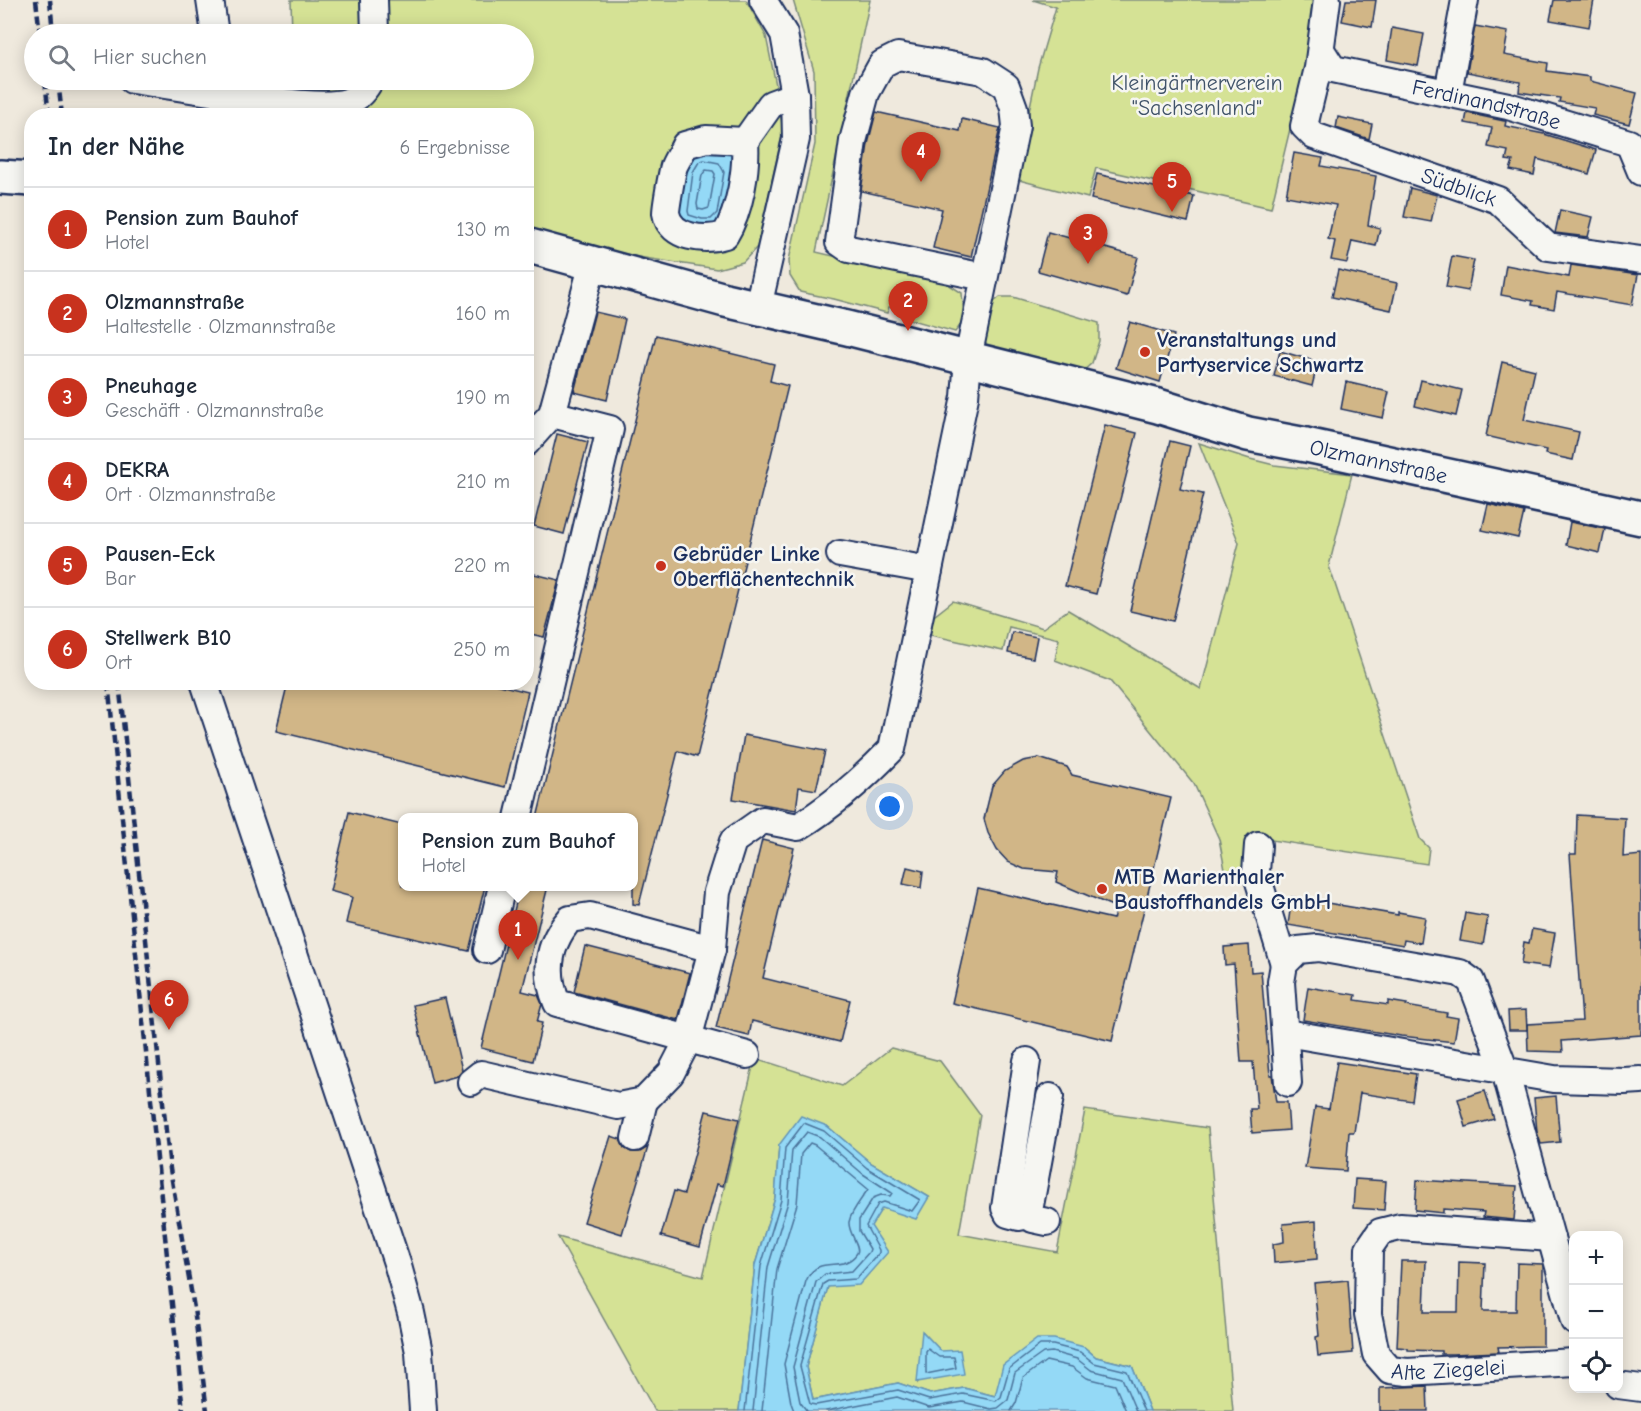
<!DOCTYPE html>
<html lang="de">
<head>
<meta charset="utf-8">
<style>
  :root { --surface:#fff; --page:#f6f6f7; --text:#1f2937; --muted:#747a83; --line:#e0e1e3; --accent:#c8321e }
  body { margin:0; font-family:"Comic Neue",sans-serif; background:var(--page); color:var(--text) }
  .controls { position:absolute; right:18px; bottom:18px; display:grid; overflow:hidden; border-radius:12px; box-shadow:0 3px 15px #0003 }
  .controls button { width:54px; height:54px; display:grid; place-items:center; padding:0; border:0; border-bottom:2px solid var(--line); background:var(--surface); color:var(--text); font:30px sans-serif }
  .you { position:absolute; left:890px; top:807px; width:21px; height:21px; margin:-15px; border:4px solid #fff; border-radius:50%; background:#1a73e8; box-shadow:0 0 0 9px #1a73e833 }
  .badge { display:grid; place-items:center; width:39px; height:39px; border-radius:50%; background:var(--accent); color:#fff; font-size:20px; font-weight:700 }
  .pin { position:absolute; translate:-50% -50px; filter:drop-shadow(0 2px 3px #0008) }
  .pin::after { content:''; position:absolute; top:32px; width:21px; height:18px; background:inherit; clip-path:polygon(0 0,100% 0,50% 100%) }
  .popup { position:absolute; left:398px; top:813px; width:240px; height:78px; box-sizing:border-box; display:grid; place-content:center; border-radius:12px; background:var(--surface); filter:drop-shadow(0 2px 4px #0005); font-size:20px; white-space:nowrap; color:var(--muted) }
  .popup b { font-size:22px; color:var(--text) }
  .popup::after { content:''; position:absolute; left:50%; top:100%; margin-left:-12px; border:12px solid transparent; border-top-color:var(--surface) }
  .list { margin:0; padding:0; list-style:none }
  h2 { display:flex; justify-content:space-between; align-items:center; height:78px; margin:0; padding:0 24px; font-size:26px }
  h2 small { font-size:20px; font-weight:400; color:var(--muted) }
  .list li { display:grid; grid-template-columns:39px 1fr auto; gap:18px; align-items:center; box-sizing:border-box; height:84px; padding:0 24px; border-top:2px solid var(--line) }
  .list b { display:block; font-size:22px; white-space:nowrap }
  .list p { margin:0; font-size:20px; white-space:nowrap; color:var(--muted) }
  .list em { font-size:20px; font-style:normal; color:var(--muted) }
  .icon { flex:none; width:33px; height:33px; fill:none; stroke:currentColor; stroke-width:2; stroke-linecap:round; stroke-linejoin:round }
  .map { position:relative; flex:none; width:1641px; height:1411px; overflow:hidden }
  .search { position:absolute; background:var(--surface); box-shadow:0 3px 15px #0003; left:24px; top:24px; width:510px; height:66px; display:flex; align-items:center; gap:15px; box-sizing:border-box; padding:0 21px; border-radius:33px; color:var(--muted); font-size:22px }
  .panel { position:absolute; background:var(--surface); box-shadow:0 3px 15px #0003; left:24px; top:108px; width:510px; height:582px; border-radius:24px }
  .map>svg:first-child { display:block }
  .green { fill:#d5e295; stroke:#78887a; stroke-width:1.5; fill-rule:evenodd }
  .water { fill:#94d9f6; stroke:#6495b9; stroke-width:1.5 }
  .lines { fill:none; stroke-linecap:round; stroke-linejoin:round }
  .shore { stroke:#4b739b; stroke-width:1.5 }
  .building { fill:#d1b687; stroke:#1b2f5e; stroke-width:1.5 }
  .minor-casing { stroke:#1b2f5e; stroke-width:30 }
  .major-casing { stroke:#1b2f5e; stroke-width:38 }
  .minor { stroke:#f6f6f2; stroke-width:26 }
  .major { stroke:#f6f6f2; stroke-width:33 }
  .rail { stroke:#1b2f5e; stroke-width:4.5; stroke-dasharray:9 4.5; stroke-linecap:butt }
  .poi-dot { fill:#c8321e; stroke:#f6f6f2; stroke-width:2 }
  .labels { text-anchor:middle; stroke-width:5; stroke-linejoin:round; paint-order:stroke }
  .park-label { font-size:22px; fill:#405369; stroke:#f6f6f2 }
  .street-label { font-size:22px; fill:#1b2f5e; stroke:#f6f6f2 }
  .poi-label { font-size:22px; font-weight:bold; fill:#1b2f5e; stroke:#f6f6f2; text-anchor:start }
</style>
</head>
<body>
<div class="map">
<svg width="1641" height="1411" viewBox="0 0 1641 1411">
  <rect width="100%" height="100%" fill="#efe9dd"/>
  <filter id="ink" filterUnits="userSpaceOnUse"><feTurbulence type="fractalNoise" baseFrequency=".0167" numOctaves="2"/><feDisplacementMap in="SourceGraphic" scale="12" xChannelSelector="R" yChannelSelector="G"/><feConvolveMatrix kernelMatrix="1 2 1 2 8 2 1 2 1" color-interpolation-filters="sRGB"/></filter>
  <g filter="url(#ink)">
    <!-- green -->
    <g class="green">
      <path d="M291,0H364L366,34H292Z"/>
      <path d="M385,0H746L766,36L776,85L783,131L757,247L743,262L717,269L638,257L567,240L527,227L526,116H355L386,80H524V34H387Z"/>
      <path d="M793,0H870L816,252L945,282L962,293C963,307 966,321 955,332L909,319L910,313L892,307H889L887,313L834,299L800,292L790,276L789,260L815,144L814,71Z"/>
      <path d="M1033,0H1321L1271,208L1096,168L1088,198L1015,179L1038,68L1056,7Z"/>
      <path d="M292,80H358C348,97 309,90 292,89Z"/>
      <path d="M1000,297H1013L1099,323V341L1092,363L1081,373L983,347C981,326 982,310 1000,297Z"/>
      <path d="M1199,443L1250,459L1274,465L1352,474L1329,566L1420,839L1429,848L1427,864L1251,837L1247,874L1227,880L1219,839L1194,784L1110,681L1055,660L1059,639L1009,627L1003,651L930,635L934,616L953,601L1043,628L1068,610L1201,689L1239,543Z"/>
      <path d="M891,1048L940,1061L980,1115L959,1234L1057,1252L1085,1110L1208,1128L1233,1411H1150L1132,1366L1096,1357L1084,1347L995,1396L964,1388L930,1394L898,1383L813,1400L806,1367L828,1286L882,1208L929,1197L871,1163L827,1126L779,1145L775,1198L755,1265L739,1411H655L558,1237L703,1277L755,1058L842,1086ZM923,1332L941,1351L918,1382Z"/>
    </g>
    <!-- water -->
    <g class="water">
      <path d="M692,149L728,152L736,162L722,228L678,224L675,201Z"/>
      <path d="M801,1116L827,1126L871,1163L929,1197L916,1219L882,1208L871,1226L888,1252L859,1285L828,1287L806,1367L813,1400L898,1383L930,1394L964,1388L995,1396L1003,1365L1037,1339H1054L1084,1347L1096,1357L1132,1366L1150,1411H739L755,1265L775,1198L779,1145Z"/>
      <path d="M922,1331L941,1351L960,1350L964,1374L917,1382Z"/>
    </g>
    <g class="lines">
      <!-- shore -->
      <g class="shore">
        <path d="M704,160L719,163L724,172L717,213L711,219H702L689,215L688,211L693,172L699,162Z"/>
        <path d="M706,170L713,171L715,174L709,208L703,210L698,209L697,204L702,175Z"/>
        <path d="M928,1349L939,1357H954L956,1368L926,1374V1352Z"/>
        <path d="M745,1411L761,1266L781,1200L785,1148L804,1123L824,1131L867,1168L920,1200L912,1211L884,1202L878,1204L866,1226L879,1250V1253L856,1279L828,1281L823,1284L800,1366L810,1404L816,1405L898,1390L929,1400L963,1394L996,1401L1001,1397L1009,1369L1040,1345H1053L1080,1352L1094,1363L1127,1371L1144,1411"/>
        <path d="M753,1411L768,1267L788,1202L792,1150L807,1132L820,1137L863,1174L892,1193L890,1196L881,1195L873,1198L859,1220V1231L870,1249L869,1252L852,1271L825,1274L816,1282L793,1367L800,1402L807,1411"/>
        <path d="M762,1411L777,1269L797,1204L801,1154L810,1143L815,1145L868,1189C862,1199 851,1211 849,1222C848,1233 861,1246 857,1253C842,1275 819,1252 806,1281L784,1364L791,1403L794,1411"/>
        <path d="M826,1411L897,1397L929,1408L963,1402L991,1409L998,1408L1008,1400L1015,1373L1043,1353L1052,1352L1077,1359L1091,1370L1122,1378L1136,1411"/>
        <path d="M1011,1411L1016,1403L1023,1378L1046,1361L1072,1367L1087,1378L1115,1385L1126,1411"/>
      </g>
    </g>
    <!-- building -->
    <g class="building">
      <path d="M1346,0H1376L1372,27L1342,21Z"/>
      <path d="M1554,0H1594L1589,27L1550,20Z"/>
      <path d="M1475,26L1508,32L1504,55L1548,63L1547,71L1590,77V81L1637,93L1629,124L1593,115L1595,108L1559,102L1560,98L1519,92L1520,82L1467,72Z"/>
      <path d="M1392,28L1424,34L1418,66L1387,60Z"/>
      <path d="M876,112L960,131L962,119L1000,128L971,257L933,248L942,209L861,191L868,144Z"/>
      <path d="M1467,113L1504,121H1506L1505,126L1544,134L1596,150L1589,174L1537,159L1534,175L1510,170L1513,161L1506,160L1508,151L1488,147L1492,128L1465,123Z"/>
      <path d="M1338,117L1372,124L1369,139L1336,128Z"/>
      <path d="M1294,153L1323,158L1321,166L1376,176L1368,225L1380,228L1376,246L1352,241L1347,263L1331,260L1335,241L1328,239L1336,205L1286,196Z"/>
      <path d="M1097,174L1194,196L1188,222L1091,199Z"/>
      <path d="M1410,188L1437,195L1431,222L1404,217Z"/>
      <path d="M1560,210L1593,217L1588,237L1555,233Z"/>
      <path d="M1048,232L1138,257L1127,296L1038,271Z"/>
      <path d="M1452,256L1474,260L1468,291L1446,287Z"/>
      <path d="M1506,265L1569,277L1571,265L1638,275L1632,305L1557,292L1554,309L1532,305L1533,301L1501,295Z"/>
      <path d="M1338,270L1397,283L1391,310L1332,297Z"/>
      <path d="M595,312L625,319L607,400L574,392Z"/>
      <path d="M1130,322L1174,335L1160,382L1116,368Z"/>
      <path d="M656,335L774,364L770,381L788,386L697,757L678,751L639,905L633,904V818H537Z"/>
      <path d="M1280,351L1318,362L1312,386L1274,376Z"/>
      <path d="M1502,362L1535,370L1524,420L1579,432L1573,460L1545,454L1546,450L1486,436Z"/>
      <path d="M1421,380L1462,390L1456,416L1415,406Z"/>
      <path d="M1346,382L1389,392L1383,418L1341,409Z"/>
      <path d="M1105,425L1137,433L1096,594L1065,586Z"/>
      <path d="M557,434L588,442L564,534L534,526Z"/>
      <path d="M1170,441L1190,446L1180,489L1203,494L1173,621L1130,611Z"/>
      <path d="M1488,504L1524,512L1518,538L1482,530Z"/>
      <path d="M1570,522L1605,529L1600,553L1566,545Z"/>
      <path d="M526,572L559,580L544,637L526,633Z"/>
      <path d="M1012,632L1037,637L1033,658L1008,653Z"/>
      <path d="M288,682H487L528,692L505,787L276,731Z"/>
      <path d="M744,735L825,751L816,790L799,787L796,810L733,799Z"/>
      <path d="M1039,758L1067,767L1072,775L1171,798L1112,1041L952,1003L978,888L1113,919L1117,908L1056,882L1058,872L1024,869L1008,862L997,850L988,833L984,819L992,786L1005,771L1023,761Z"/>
      <path d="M349,812L402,825V886H485L469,951L346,923L352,897L330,891Z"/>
      <path d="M1577,815L1625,818L1623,857L1641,855V1035L1562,1041L1563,1052L1528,1051L1527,1024L1582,1021L1570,854H1576Z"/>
      <path d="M762,840L794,848L763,978L850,1000L840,1042L752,1021L749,1036L716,1028Z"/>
      <path d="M907,867L923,871L921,888L903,884Z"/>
      <path d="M520,886H548L522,991L538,995L542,1004L537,1022L542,1023L533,1061L481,1048Z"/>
      <path d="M1292,897L1398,915V912L1425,917L1421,943L1404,940L1403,945L1288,925Z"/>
      <path d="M1465,913L1488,917L1483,945L1460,941Z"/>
      <path d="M1532,929L1555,933L1549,968L1521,964L1524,942L1529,943Z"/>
      <path d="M1249,945L1251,972L1261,971L1270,1075H1272L1276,1102H1287L1289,1130L1252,1133L1250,1109H1257L1253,1062H1241L1234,964L1225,965L1224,947Z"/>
      <path d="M585,946L690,973L678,1020L574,992Z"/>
      <path d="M1308,987L1356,995L1355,1000L1388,1005V1001L1407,1004L1406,1006L1447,1013L1446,1016L1458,1018L1454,1042L1401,1036L1303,1020Z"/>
      <path d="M445,998L462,1070L457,1076L432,1083L413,1005Z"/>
      <path d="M1526,1010L1527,1030H1509L1508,1011Z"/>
      <path d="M1337,1062L1416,1074L1412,1101L1360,1093L1354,1132H1349L1346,1171L1305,1168L1315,1107L1329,1109Z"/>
      <path d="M1485,1091L1494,1119L1466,1127L1458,1099Z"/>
      <path d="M1556,1096L1560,1142L1541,1144L1537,1132L1534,1098Z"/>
      <path d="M706,1111L739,1119L723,1186L717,1184L700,1247L661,1236L674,1191L684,1194Z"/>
      <path d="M611,1136L620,1139L624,1148L631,1152H640L648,1147L622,1234L584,1222Z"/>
      <path d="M1355,1179L1386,1181L1384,1210L1353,1208Z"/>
      <path d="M1417,1180L1517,1186L1514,1220L1483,1217L1484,1212L1443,1209V1213L1415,1210Z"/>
      <path d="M1316,1221L1317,1259L1274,1263L1273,1244L1284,1242L1283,1224Z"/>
      <path d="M1401,1261H1426L1424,1312H1458L1459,1262L1485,1263L1483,1311H1516L1517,1263L1543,1264V1346L1498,1347L1499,1352L1453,1354H1441V1351L1408,1350V1348L1397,1347Z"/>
      <path d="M1348,1280L1353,1353L1318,1356L1316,1337L1319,1336L1314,1283Z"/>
      <path d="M1427,1386L1428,1411H1380V1388Z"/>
    </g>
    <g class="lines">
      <defs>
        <g id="minor">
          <path d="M210,0L215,34"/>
          <path d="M374,0L375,34"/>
          <path id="s1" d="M1327,0L1318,68L1304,126L1314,136L1498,200L1548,247L1641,260"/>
          <path id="s2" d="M1321,50L1333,69L1508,106L1629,143L1641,172"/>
          <path d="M132,80L229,95"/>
          <path d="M223,80L229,95C258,98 321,110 347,102C357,99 366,89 370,80"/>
          <path d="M1448,93L1465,0"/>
          <path d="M745,141L706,139L685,145C682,152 677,159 674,166C672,172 666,207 666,213C670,239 706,241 725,235C740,211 747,169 745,141L771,104L795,95"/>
          <path d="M758,307L796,139L795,95L784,34L763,0"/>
          <path d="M526,443L552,414L593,263"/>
          <path d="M840,554L929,570"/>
          <path d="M204,682L398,1266L411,1313L419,1352L423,1411"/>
          <path d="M518,818L610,429L552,414"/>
          <path d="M1258,845L1256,872L1284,964"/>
          <path d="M712,949L590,916L570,919C548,944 544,972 557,1003L747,1055"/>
          <path d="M487,950L502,886"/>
          <path d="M1286,1033L1554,1079L1624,1081L1641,1080"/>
          <path d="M1027,1061L1005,1208L1008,1214L1019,1217L1030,1215"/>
          <path d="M471,1082L481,1074L618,1106L644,1101L671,1073L688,1040L712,949L717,892L733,841L763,820L798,827C834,805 864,778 892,749L965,397L968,358L1016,126L1014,108L1006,86L983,71L898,56L882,64L866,93L853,141L839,242L849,249L984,277"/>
          <path d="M1288,1083L1281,982L1284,964L1298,950L1318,948L1460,973L1471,981L1505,1071L1574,1321"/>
          <path d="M635,1138L644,1101"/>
          <path d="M1047,1222L1033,1219L1029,1211L1050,1097"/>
          <path id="s3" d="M1551,1238L1400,1227L1380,1232L1369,1248L1368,1314L1376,1354L1390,1370L1407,1372L1574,1362"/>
          <path d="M1618,1385L1641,1388"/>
        </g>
        <g id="major">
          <path d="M0,177L32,179"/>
          <path id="s4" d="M526,245L725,300L847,328L1158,406L1248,434L1306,445L1641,518"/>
        </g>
      </defs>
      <!-- minor casing -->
      <use href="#minor" class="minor-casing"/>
      <!-- major casing -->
      <use href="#major" class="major-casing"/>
      <!-- minor -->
      <use href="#minor" class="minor"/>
      <!-- major -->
      <use href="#major" class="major"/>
      <!-- rail -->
      <g class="rail">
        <path d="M36,0L40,34"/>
        <path d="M50,0L53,34"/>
        <path d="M45,80L49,116"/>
        <path d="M58,80L62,116"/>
        <path d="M108,682L183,1411"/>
        <path d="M119,682L170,1169L194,1308L207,1411"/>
      </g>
    </g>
  </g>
  <!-- markers -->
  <g class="poi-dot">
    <circle cx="1145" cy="352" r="6"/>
    <circle cx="661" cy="566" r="6"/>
    <circle cx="1102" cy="889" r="6"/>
  </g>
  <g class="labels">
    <!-- park labels -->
    <g class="park-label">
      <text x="1197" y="90">Kleingärtnerverein<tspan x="1197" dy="25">"Sachsenland"</tspan></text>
    </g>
    <!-- street labels -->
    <g class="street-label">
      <text dy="8" stroke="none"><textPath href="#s2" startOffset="180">Ferdinandstraße</textPath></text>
      <text dy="8" stroke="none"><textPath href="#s1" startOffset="296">Südblick</textPath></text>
      <text dy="8" stroke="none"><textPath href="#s4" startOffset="880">Olzmannstraße</textPath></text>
      <text dy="8" stroke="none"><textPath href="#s3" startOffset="378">Alte Ziegelei</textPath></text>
    </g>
    <!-- poi labels -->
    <g class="poi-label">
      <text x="1157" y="347">Veranstaltungs und<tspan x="1157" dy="25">Partyservice Schwartz</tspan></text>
      <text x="673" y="561">Gebrüder Linke<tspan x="673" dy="25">Oberflächentechnik</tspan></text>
      <text x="1114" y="884">MTB Marienthaler<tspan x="1114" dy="25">Baustoffhandels GmbH</tspan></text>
    </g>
  </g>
</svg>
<div class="controls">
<button>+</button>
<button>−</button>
<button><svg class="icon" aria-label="locate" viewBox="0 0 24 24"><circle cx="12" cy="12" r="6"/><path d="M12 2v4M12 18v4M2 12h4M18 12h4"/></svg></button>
</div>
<div class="you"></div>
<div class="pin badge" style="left:518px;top:960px">1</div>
<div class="popup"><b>Pension zum Bauhof</b>Hotel</div>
<div class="pin badge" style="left:908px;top:331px">2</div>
<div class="pin badge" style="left:1088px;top:264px">3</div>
<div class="pin badge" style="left:921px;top:182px">4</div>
<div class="pin badge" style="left:1172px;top:212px">5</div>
<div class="pin badge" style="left:169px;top:1030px">6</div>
<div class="search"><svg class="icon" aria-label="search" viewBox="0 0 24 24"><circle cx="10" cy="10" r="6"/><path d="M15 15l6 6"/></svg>Hier suchen</div>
<section class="panel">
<h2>In der Nähe<small>6 Ergebnisse</small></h2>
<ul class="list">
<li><span class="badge">1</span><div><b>Pension zum Bauhof</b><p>Hotel</p></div><em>130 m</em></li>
<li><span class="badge">2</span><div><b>Olzmannstraße</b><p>Haltestelle · Olzmannstraße</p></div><em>160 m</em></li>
<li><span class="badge">3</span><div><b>Pneuhage</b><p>Geschäft · Olzmannstraße</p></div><em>190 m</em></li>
<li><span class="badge">4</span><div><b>DEKRA</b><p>Ort · Olzmannstraße</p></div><em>210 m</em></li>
<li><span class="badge">5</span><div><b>Pausen-Eck</b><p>Bar</p></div><em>220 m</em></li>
<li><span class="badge">6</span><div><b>Stellwerk B10</b><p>Ort</p></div><em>250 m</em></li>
</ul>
</section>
</div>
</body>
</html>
